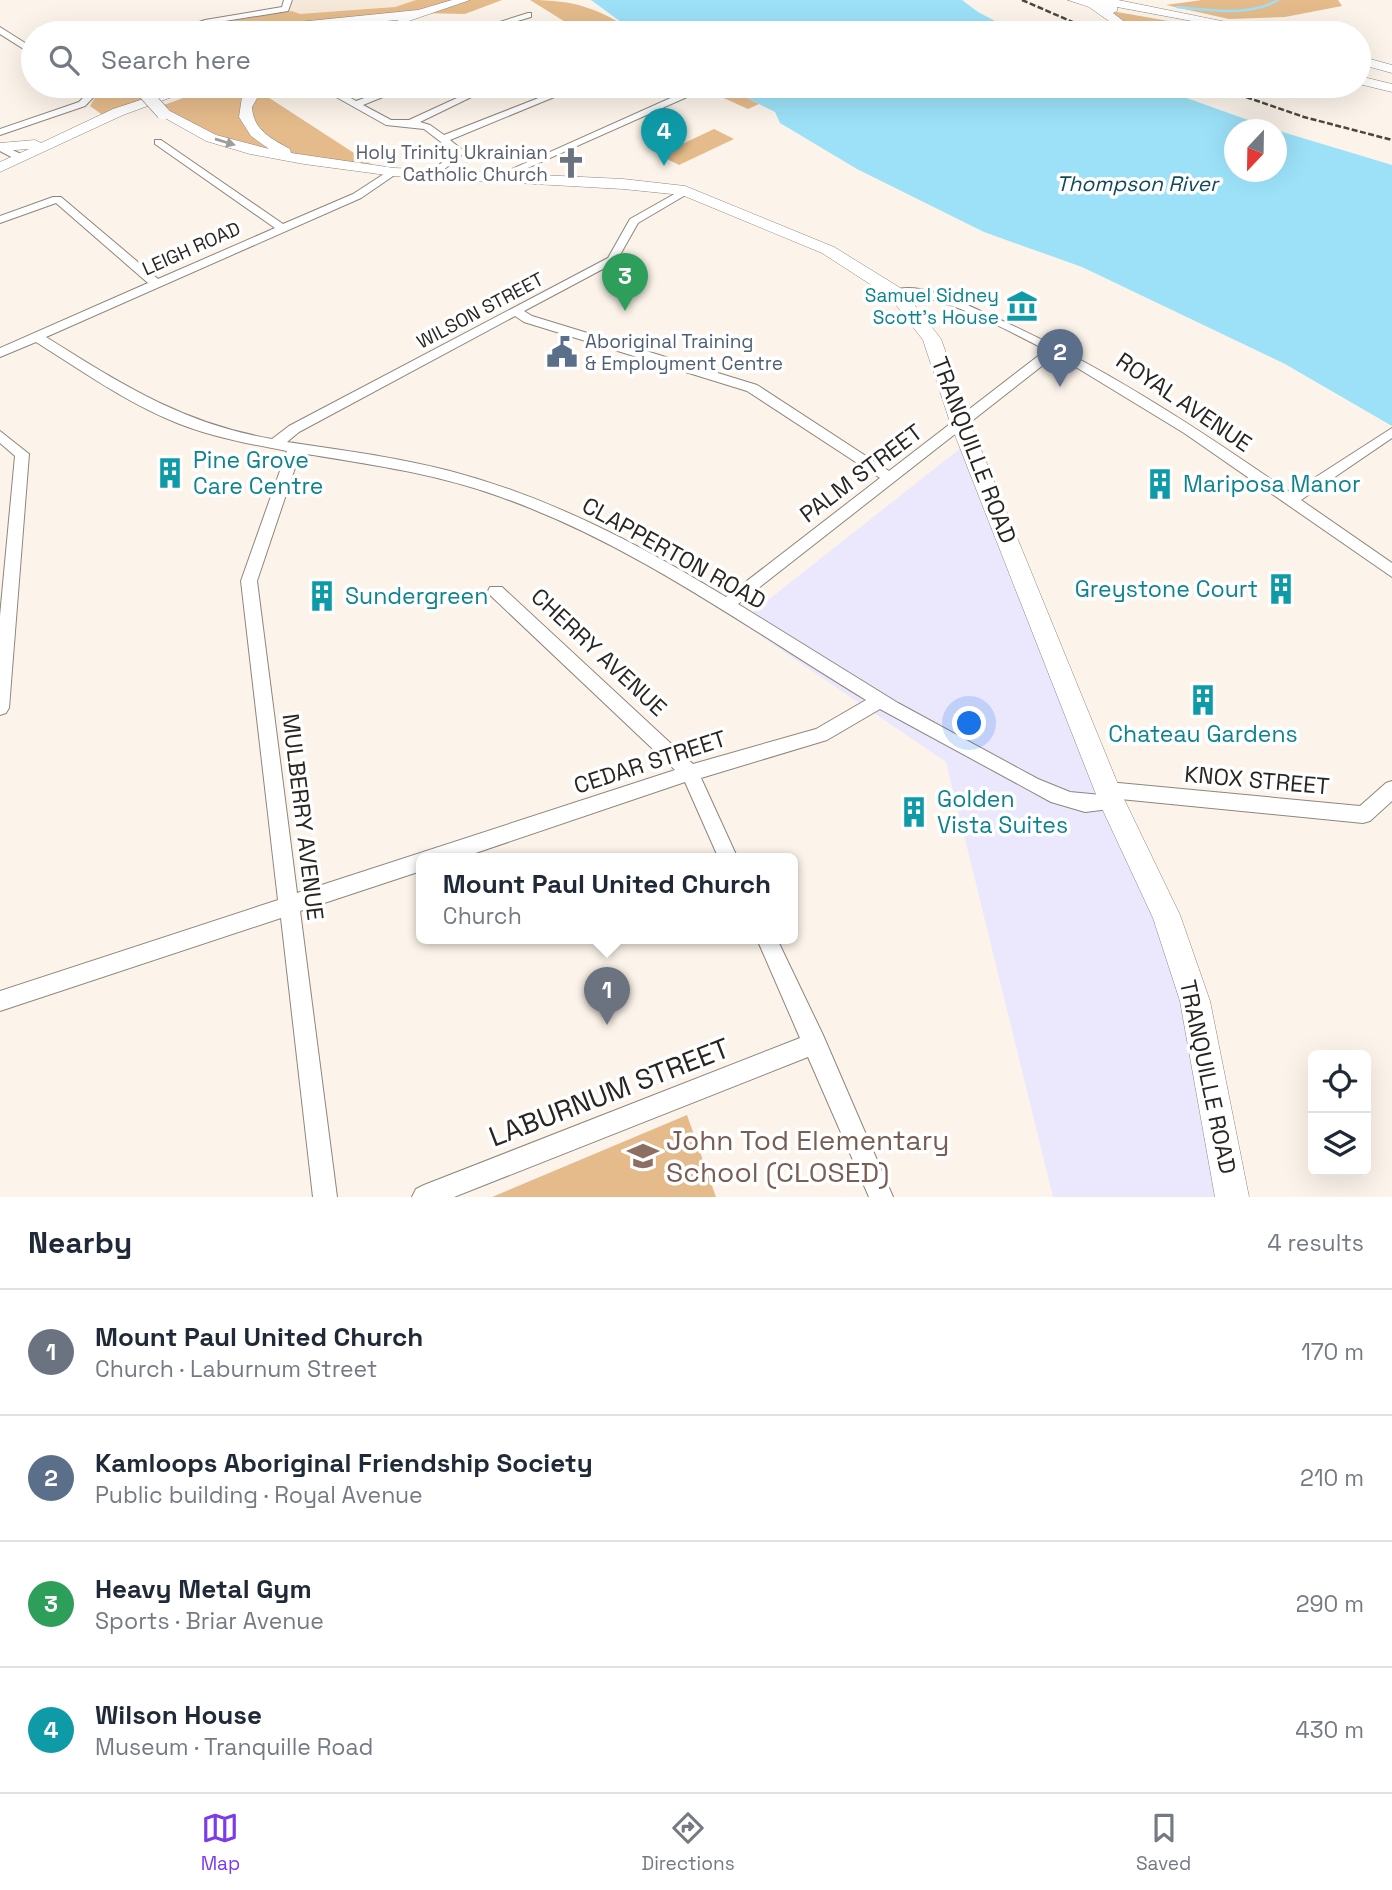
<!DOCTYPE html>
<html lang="en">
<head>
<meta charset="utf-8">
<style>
  :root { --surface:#fff; --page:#f2f2f3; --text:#1f2937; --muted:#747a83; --line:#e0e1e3; --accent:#7c3aed }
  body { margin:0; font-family:"Space Grotesk",sans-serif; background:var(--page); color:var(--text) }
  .controls { position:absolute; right:21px; bottom:21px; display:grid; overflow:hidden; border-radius:10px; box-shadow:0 7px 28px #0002 }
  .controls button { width:63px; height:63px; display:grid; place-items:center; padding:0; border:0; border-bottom:2px solid var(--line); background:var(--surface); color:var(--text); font:35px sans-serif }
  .compass { position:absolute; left:1224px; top:119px; width:63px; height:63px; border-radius:50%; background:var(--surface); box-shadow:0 7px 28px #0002; rotate:202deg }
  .you { position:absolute; left:970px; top:724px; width:24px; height:24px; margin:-18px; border:5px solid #fff; border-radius:50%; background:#1a73e8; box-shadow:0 0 0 10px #1a73e833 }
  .badge { display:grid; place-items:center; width:46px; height:46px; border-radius:50%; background:var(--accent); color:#fff; font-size:23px; font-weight:700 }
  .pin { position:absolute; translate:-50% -58px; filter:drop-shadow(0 2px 4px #0008) }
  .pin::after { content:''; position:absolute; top:37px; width:24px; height:21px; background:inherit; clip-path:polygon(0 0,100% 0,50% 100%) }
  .popup { position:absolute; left:416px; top:853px; width:382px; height:91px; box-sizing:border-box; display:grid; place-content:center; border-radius:10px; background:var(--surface); filter:drop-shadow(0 2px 5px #0005); font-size:23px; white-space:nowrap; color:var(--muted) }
  .popup b { font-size:26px; color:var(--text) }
  .popup::after { content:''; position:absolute; left:50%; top:100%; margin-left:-14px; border:14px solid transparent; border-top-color:var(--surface) }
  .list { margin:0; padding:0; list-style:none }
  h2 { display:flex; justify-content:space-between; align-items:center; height:91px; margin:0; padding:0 28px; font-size:30px }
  h2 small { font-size:23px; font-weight:400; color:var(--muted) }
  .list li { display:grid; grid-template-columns:46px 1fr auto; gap:21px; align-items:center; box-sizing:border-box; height:126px; padding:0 28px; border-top:2px solid var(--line) }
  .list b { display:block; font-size:26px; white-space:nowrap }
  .list p { margin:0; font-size:23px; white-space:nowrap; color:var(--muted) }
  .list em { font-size:23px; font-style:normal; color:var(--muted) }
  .icon { flex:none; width:38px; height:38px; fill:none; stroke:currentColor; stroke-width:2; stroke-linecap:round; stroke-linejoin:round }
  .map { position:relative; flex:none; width:1392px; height:1197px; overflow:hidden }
  .search { position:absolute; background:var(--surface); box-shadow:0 7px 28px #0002; left:21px; right:21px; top:21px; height:77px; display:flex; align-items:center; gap:18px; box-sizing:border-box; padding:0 24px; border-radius:38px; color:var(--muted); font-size:26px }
  .sheet { height:595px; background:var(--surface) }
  nav { display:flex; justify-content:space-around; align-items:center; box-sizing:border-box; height:98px; border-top:2px solid var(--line); background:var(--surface); font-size:19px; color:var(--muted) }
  nav a { display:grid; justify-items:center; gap:4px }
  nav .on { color:var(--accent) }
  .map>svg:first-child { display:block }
  .commercial { fill:#ebe8fe }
  .built { fill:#f7e9d9 }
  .green { fill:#e5bb8b }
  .water { fill:#9ce1f8 }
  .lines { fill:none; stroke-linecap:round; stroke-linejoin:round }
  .stream { stroke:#9ce1f8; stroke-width:2.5 }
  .street-casing { stroke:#8e867d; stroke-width:2 }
  .secondary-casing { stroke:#8e867d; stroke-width:1 }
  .street { fill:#fff; fill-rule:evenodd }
  .secondary { fill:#fff; fill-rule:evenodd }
  .rail { stroke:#4a4641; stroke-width:2.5; stroke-dasharray:6 2.5; stroke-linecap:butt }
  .secondary-bridge-casing { stroke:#8e867d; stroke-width:14; stroke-linecap:butt }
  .secondary-bridge { stroke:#fff; stroke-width:13 }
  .oneway { fill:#9f9d9c }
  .labels { text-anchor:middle; stroke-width:7; stroke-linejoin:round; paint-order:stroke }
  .far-worship-label { font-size:19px; fill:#5b616d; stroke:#fff; text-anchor:end }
  .far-street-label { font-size:19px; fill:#292622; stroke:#fff }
  .far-culture-label { font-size:19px; fill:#0d838f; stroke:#fff; text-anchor:end }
  .far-service-label { font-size:19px; fill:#4e5e75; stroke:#fff; text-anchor:start }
  .far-water-label { font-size:21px; font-style:italic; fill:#104a5a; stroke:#fff }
  .street-label { font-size:23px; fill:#292622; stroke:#fff }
  .culture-label { font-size:23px; fill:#0d838f; stroke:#fff; text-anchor:start }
  .near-street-label { font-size:28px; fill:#292622; stroke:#fff }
  .near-education-label { font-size:28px; fill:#785e54; stroke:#fff; text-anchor:start }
</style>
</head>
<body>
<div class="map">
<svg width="1392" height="1197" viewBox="0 0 1392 1197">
  <rect width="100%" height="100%" fill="#fcf4ea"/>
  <!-- commercial -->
  <path class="commercial" d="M962,447L1166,915L1232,1197H1053L946,762L740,622Z"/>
  <!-- built -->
  <path class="built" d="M294,0H424L394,11L284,16Z"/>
  <!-- green -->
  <g class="green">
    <path d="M416,0H502L465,14L416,13L222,33H177L206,25L292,11L300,14L395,7Z"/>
    <path d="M530,0C575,0 598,8 636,33H583Z"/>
    <path d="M1202,0H1338L1342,6L1285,17L1229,19L1166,5Z"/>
    <path d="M1106,10L1174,22L1176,33H1138Z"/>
    <path d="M395,20L352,33H236L248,31Z"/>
    <path d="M102,86H140L143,100L104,116L90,106Z"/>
    <path d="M216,86H255C222,118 249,133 277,152C235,142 197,132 161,106Z"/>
    <path d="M697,86H723L759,104L748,109Z"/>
    <path d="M257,90L374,166C352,164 326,164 304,157C284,152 245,129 249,104C250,100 255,94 257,90Z"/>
    <path d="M714,129L734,139L679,165L659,155Z"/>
    <path d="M687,1115L716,1197H492Z"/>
  </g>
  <!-- water -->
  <g class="water">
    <path d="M591,0H962L978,12L1018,33H636Z"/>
    <path d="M723,86H1153L1276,130H1234V172H1276V130L1392,165V426L1285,364L1082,267L984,232L857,169L780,123L775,112Z"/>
  </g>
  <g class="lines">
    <!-- stream -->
    <g class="stream">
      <path d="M1177,7C1209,10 1250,17 1278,0"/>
      <path d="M1015,30L1052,25"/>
    </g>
    <defs>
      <g id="street">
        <path d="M284,0H292L288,11L206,24L179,33H167L205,20L282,7Z"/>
        <path d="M528,13H531V17L477,33H465Z"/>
        <path d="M0,27L33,48V55L0,34Z"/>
        <path d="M94,86H104L85,106L0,135V129L79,102Z"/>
        <path d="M331,86H339L337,90L356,101L398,86H410L363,105L391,120H409L483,86H494L420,122L430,125L444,135L569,86H581L450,140L465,152L435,177L430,174L431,172L454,152L424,129L386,125L329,93Z"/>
        <path d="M684,92L689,95L687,97L503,179L494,177Z"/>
        <path d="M155,140H161L283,224L353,194L390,170L399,172L361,198L46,337C123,385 181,423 272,439L289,426L608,258L630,219L685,188L689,189V193L638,223L616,262L524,311L532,316L757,385L889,471L1046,350C1009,331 967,308 927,298C915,295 898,299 890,293C911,277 964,303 985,313C1095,361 1193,425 1291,493L1392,428V438L1301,500L1392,563V577L1184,433L1056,355L738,604L898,703L1038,779L1070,792L1101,795L1099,790L1102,784L1108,782L1360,806L1386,783L1392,781V801L1370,821L1363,823L1120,799L1118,808L1085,812L1051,802L880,709L827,740L701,778L738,859H719L685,782L458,859H421V871L300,911L337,1197H313L281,918L0,1011V991L278,900L241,581L287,451C250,444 212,437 177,423C127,403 82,371 36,342L0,357V348L148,283L56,203L0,223V216L53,197H61L158,279L275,228L155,144ZM515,316L524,322L747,391L880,478L726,597C639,544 549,497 450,471C396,457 341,450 287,442L299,432ZM300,453C368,464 434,473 498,496C632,543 746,627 866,700L816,729L693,764L502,587H490L488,591L490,595L675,770L297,893L257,581Z"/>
        <path d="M0,144L23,155L24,157L15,159L0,151Z"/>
        <path d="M0,431L29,454L9,708L6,713L0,715V616L15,456L0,443Z"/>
        <path d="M757,939H777L823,1035L893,1197H869L808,1057L454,1197H412L416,1189L424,1185L800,1038Z"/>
      </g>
      <g id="secondary">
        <path d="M452,0H470L403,23L397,20L263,33H223L229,29L418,10Z"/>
        <path d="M1068,0H1118L1280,33H1256L1117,7V11L1113,13L1139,33H1126L1089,7Z"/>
        <path d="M1359,56L1392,65V73L1359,64Z"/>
        <path d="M1359,76L1392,84V92L1359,84Z"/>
        <path d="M183,86H202L123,115L0,172V162L29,149L0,151V143L35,140L41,143L113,109Z"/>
        <path d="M250,86H264L252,107C253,130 272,139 290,149L291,153L394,168L623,179L685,186L834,247L902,289L941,339L971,425L1124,799L1180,915L1210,1001L1249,1197H1215L1180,1001L1153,918L1099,802L951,425L923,340L890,297L822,253L682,195L623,189L394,176L304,164L250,154L206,141L156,113L168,110L216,135L269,149L251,136L239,117L242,97Z"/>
      </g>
    </defs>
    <!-- street casing -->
    <use href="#street" class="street-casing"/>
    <!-- secondary casing -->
    <use href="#secondary" class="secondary-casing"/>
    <!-- street -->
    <use href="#street" class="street"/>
    <!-- secondary -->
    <use href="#secondary" class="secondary"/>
    <!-- rail -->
    <g class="rail">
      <path d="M1022,0L1098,33"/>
      <path d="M1214,86L1304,117L1392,140"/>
    </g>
    <defs>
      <path id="secondary-bridge" d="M143,91L163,113"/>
    </defs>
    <!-- secondary-bridge casing -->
    <use href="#secondary-bridge" class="secondary-bridge-casing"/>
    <!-- secondary-bridge -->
    <use href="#secondary-bridge" class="secondary-bridge"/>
  </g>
  <!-- one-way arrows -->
  <defs><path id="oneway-solid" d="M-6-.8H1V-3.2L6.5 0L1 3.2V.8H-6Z" transform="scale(1.75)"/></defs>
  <use class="oneway" href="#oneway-solid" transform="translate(225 142) rotate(17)"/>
  <!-- icons -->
  <defs>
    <symbol id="church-bare" viewBox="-9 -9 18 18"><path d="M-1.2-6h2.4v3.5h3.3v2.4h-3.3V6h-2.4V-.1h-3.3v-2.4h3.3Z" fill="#6b7280" stroke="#fff" stroke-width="2.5" paint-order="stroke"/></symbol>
    <symbol id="museum-bare" viewBox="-9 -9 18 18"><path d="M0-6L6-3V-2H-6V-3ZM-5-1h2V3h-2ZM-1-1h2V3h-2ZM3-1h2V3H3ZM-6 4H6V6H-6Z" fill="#0f9aa8" stroke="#fff" stroke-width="2.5" paint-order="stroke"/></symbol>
    <symbol id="civic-bare" viewBox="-9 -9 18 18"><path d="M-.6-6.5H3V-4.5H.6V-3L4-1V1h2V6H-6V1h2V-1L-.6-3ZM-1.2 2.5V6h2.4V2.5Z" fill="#5c6f8a" stroke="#fff" stroke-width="2.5" paint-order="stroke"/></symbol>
    <symbol id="building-bare" viewBox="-9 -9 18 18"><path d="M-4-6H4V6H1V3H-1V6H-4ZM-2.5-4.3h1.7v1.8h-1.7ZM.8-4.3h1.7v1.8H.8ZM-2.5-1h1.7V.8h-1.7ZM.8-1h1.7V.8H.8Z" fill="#0f9aa8" stroke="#fff" stroke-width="2.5" paint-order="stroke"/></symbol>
    <symbol id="school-bare" viewBox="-9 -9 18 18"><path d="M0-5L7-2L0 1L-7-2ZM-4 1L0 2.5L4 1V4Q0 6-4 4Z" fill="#8d6e63" stroke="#fff" stroke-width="2.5" paint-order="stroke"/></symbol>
  </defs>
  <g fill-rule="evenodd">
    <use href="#church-bare" x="549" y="141" width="44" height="44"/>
    <use href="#museum-bare" x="1000" y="284" width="44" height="44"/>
    <use href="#civic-bare" x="540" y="330" width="44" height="44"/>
    <use href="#building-bare" x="148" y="451" width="44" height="44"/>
    <use href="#building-bare" x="1138" y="462" width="44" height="44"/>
    <use href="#building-bare" x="1259" y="567" width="44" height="44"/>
    <use href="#building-bare" x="300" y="574" width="44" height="44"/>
    <use href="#building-bare" x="1181" y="678" width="44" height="44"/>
    <use href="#building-bare" x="892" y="790" width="44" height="44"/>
    <use href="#school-bare" x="621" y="1134" width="44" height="44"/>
  </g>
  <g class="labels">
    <!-- far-worship labels -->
    <g class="far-worship-label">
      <text x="548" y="159">Holy Trinity Ukrainian<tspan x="548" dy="22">Catholic Church</tspan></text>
    </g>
    <!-- far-street labels -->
    <g class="far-street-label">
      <text transform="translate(191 248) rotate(-24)" y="7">LEIGH ROAD</text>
      <text transform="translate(480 310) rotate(-28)" y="7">WILSON STREET</text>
    </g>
    <!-- far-culture labels -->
    <g class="far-culture-label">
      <text x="999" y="302">Samuel Sidney<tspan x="999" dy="22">Scott's House</tspan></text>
    </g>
    <!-- far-service labels -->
    <g class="far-service-label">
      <text x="585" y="348">Aboriginal Training<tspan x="585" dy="22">&amp; Employment Centre</tspan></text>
    </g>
    <!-- far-water labels -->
    <g class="far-water-label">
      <text x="1137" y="191">Thompson River</text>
    </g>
    <!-- street labels -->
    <g class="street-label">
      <text transform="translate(1184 402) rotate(34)" y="8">ROYAL AVENUE</text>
      <text transform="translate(974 450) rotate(69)" y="8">TRANQUILLE ROAD</text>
      <text transform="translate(861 473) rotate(-37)" y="8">PALM STREET</text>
      <text transform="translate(674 553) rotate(29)" y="8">CLAPPERTON ROAD</text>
      <text transform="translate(599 652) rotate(43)" y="8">CHERRY AVENUE</text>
      <text transform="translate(650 762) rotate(-18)" y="8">CEDAR STREET</text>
      <text transform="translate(1257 780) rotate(5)" y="8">KNOX STREET</text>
      <text transform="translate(303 817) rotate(83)" y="8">MULBERRY AVENUE</text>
      <text transform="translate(1208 1077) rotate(78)" y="8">TRANQUILLE ROAD</text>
    </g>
    <!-- culture labels -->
    <g class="culture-label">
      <text x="193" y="468">Pine Grove<tspan x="193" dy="26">Care Centre</tspan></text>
      <text x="1183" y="492">Mariposa Manor</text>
      <text x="1258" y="597" text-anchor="end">Greystone Court</text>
      <text x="345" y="604">Sundergreen</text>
      <text x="1203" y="742" text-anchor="middle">Chateau Gardens</text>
      <text x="937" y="807">Golden<tspan x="937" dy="26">Vista Suites</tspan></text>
    </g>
    <!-- near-street labels -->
    <g class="near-street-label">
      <text transform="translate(609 1092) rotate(-21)" y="10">LABURNUM STREET</text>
    </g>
    <!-- near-education labels -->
    <g class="near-education-label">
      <text x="666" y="1150">John Tod Elementary<tspan x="666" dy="32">School (CLOSED)</tspan></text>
    </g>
  </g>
</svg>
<div class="controls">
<button><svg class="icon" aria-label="locate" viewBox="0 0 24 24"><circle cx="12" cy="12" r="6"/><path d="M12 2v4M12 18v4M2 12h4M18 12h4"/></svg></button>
<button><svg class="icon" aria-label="layers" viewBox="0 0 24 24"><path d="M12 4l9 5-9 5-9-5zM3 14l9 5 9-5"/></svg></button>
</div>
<svg class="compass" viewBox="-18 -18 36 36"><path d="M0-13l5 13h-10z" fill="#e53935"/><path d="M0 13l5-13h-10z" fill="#747a83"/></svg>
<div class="you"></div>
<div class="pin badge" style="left:607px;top:1025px;background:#6b7280">1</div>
<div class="popup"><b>Mount Paul United Church</b>Church</div>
<div class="pin badge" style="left:1060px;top:387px;background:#5c6f8a">2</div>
<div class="pin badge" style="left:625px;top:311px;background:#2e9e5b">3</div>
<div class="pin badge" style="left:664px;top:166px;background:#0f9aa8">4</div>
<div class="search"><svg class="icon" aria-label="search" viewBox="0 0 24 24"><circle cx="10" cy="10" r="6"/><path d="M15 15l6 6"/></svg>Search here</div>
</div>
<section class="sheet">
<h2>Nearby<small>4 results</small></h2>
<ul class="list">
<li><span class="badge" style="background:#6b7280">1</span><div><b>Mount Paul United Church</b><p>Church · Laburnum Street</p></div><em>170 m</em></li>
<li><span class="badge" style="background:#5c6f8a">2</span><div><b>Kamloops Aboriginal Friendship Society</b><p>Public building · Royal Avenue</p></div><em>210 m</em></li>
<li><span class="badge" style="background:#2e9e5b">3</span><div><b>Heavy Metal Gym</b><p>Sports · Briar Avenue</p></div><em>290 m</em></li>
<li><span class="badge" style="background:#0f9aa8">4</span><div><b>Wilson House</b><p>Museum · Tranquille Road</p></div><em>430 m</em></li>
</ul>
</section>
<nav>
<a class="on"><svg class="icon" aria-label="map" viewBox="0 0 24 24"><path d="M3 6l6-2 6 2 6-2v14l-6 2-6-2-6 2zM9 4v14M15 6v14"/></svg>Map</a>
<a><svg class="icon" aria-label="directions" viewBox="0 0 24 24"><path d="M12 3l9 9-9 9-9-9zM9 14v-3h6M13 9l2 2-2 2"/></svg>Directions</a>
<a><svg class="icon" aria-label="saved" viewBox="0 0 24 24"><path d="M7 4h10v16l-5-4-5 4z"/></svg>Saved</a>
</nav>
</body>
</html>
